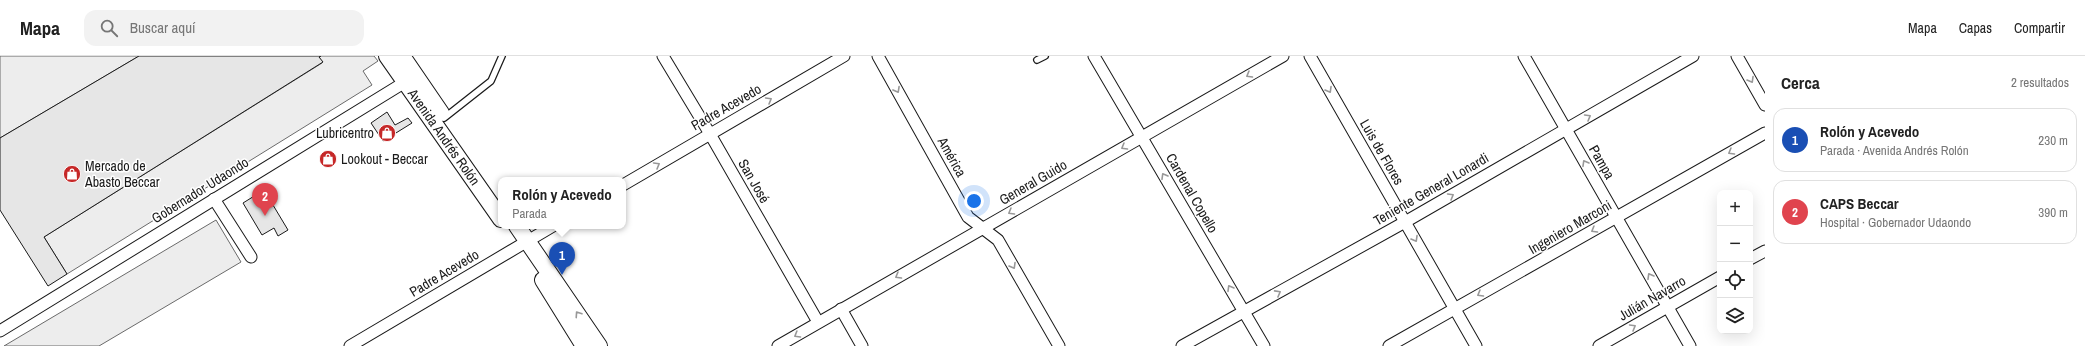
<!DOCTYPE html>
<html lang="es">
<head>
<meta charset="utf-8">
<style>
  :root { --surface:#fff; --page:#f2f2f2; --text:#222; --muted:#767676; --line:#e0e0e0; --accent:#7c3aed }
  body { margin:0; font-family:"Archivo Narrow",sans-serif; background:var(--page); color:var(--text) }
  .controls { position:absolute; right:12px; bottom:12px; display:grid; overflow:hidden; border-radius:8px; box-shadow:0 4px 16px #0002 }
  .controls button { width:36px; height:36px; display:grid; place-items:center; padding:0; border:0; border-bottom:1px solid var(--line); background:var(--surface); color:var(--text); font:20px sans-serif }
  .you { position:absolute; left:974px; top:145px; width:14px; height:14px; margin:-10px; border:3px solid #fff; border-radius:50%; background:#1a73e8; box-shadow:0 0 0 6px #1a73e833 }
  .badge { display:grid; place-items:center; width:26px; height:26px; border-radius:50%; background:var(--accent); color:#fff; font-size:13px; font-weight:700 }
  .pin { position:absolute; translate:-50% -33px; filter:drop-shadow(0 1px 2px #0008) }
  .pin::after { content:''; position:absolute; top:21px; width:14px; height:12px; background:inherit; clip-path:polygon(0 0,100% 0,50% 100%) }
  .popup { position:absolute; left:498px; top:121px; width:128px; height:52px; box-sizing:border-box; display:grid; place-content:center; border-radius:8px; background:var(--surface); filter:drop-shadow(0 1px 3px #0005); font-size:13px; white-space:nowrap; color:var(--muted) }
  .popup b { font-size:15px; color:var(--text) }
  .popup::after { content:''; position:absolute; left:50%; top:100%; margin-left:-8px; border:8px solid transparent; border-top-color:var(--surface) }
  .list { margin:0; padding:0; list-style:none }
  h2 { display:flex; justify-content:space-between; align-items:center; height:52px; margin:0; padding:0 16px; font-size:17px }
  h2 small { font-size:13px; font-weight:400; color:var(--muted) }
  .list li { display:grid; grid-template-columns:26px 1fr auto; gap:12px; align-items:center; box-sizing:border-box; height:64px; margin:0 8px 8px; padding:0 8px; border:1px solid var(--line); border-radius:12px }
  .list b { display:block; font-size:15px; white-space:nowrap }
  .list p { margin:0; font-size:13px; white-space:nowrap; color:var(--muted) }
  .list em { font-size:13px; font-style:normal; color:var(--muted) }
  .icon { flex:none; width:22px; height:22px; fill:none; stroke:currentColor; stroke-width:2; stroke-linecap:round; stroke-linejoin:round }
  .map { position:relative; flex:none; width:1765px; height:290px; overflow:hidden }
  header { display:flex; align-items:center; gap:24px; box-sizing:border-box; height:56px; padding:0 20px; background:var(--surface); border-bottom:1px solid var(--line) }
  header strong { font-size:19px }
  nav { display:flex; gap:22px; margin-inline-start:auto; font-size:14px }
  .search { width:280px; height:36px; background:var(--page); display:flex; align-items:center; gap:10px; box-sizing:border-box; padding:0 14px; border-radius:12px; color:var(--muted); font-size:15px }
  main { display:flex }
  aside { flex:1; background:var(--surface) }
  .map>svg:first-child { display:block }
  .built { fill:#ededed; stroke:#6a6a6a }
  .building { fill:#e6e6e6; stroke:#1a1a1a }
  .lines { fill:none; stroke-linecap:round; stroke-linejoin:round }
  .lane-casing { stroke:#1a1a1a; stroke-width:8 }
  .street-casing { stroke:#1a1a1a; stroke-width:13 }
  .secondary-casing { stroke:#1a1a1a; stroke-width:18 }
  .lane { stroke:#fff; stroke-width:5.5 }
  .street { stroke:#fff; stroke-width:11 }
  .secondary { stroke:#fff; stroke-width:16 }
  .oneway { stroke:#989898 }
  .labels { text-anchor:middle; stroke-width:3; stroke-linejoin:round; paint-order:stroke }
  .street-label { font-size:14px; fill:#1a1a1a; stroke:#fff }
  .poi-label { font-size:14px; fill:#1a1a1a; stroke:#fff; text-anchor:start }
</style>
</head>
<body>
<header>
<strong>Mapa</strong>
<div class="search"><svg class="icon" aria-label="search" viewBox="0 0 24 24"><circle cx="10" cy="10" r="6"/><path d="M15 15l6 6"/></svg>Buscar aquí</div>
<nav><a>Mapa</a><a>Capas</a><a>Compartir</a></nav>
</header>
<main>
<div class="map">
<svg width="1765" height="290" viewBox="0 0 1765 290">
  <rect width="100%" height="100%" fill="#fff"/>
  <!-- built -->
  <g class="built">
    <path d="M0,0H139L0,82Z"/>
    <path d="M321,0H374L378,5L363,15L372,29L67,218L44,181L322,7L319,1Z"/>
    <path d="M216,164L241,206L99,290H4Z"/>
  </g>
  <!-- building -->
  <g class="building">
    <path d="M139,0H321L319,1L323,6L44,181L67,218L48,230L0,154V82Z"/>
    <path d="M387,56L395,69L408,62L412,67L383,85L371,67Z"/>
    <path d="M264,134L288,174L278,180L274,172L262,179L243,147Z"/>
  </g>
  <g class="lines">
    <defs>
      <g id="lane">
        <path d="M1037,4L1045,0"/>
        <path d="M444,62L491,25L502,0"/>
      </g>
      <g id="street">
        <path d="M663,0L710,78L818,266"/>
        <path d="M878,0L968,161L998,184L1059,290"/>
        <path d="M1094,0L1264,290"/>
        <path d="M1310,0L1476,290"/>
        <path d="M1524,0L1690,290"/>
        <path d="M1737,0L1765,49"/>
        <path d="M623,129L844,0"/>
        <path d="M214,143L251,201"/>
        <path d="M1750,203L1765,195"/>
        <path d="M841,253L862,290"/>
        <path d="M0,275L410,23"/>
        <path d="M350,290L553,170"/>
        <path d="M778,290L1283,0"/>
        <path d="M1182,290L1405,166L1693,0"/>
        <path d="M1389,290L1765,77"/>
        <path d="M1599,290L1720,221"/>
      </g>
      <g id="secondary">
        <path d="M387,0L501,163"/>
        <path d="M402,0L441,57"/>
        <path d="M517,170L599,290"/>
        <path d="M543,224L584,290"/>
      </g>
    </defs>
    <!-- lane casing -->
    <use href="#lane" class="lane-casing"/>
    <!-- street casing -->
    <use href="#street" class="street-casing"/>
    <!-- secondary casing -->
    <use href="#secondary" class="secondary-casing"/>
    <!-- lane -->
    <use href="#lane" class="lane"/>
    <!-- street -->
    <use href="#street" class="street"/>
    <!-- secondary -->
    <use href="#secondary" class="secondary"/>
  </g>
  <!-- one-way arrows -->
  <defs><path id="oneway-chevron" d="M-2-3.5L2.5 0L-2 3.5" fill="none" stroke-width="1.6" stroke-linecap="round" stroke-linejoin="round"/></defs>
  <g class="oneway">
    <use href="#oneway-chevron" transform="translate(1249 19) rotate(150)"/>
    <use href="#oneway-chevron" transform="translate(1751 24) rotate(60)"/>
    <use href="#oneway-chevron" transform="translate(897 34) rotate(61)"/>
    <use href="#oneway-chevron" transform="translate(1329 34) rotate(60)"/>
    <use href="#oneway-chevron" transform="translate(769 44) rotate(-30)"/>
    <use href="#oneway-chevron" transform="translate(1588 61) rotate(-30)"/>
    <use href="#oneway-chevron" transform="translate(1124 91) rotate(150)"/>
    <use href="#oneway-chevron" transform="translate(1731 96) rotate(150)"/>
    <use href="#oneway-chevron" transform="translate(1585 107) rotate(-120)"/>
    <use href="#oneway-chevron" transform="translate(657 109) rotate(-30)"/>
    <use href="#oneway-chevron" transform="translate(1164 120) rotate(-120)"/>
    <use href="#oneway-chevron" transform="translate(1451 140) rotate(-30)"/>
    <use href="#oneway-chevron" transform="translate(1011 156) rotate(150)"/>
    <use href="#oneway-chevron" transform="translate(1594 174) rotate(150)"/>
    <use href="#oneway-chevron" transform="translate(1415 183) rotate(60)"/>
    <use href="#oneway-chevron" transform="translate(1013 210) rotate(60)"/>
    <use href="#oneway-chevron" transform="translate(898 220) rotate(150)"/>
    <use href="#oneway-chevron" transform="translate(1650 220) rotate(-120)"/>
    <use href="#oneway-chevron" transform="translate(1230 232) rotate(-120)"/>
    <use href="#oneway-chevron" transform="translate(1278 237) rotate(-29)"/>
    <use href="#oneway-chevron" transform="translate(1480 238) rotate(150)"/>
    <use href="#oneway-chevron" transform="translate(578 258) rotate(-124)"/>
    <use href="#oneway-chevron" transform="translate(1633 271) rotate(-30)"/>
    <use href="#oneway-chevron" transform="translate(797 279) rotate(149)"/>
  </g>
  <!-- icons -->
  <defs>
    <symbol id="shop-disc" viewBox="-11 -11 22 22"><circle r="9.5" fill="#c62828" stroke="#fff"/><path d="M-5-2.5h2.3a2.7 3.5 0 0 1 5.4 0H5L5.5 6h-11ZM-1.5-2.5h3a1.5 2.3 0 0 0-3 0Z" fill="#fff"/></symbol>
  </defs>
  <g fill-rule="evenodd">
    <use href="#shop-disc" x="377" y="67" width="20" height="20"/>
    <use href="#shop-disc" x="318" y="93" width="20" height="20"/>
    <use href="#shop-disc" x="62" y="108" width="20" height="20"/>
  </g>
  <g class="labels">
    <!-- street labels -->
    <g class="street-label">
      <text transform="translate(726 51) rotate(-30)" y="5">Padre Acevedo</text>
      <text transform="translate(444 81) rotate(55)" y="5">Avenida Andrés Rolón</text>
      <text transform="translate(1382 96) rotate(60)" y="5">Luis de Flores</text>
      <text transform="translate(952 101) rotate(61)" y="5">América</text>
      <text transform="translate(1602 106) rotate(60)" y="5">Pampa</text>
      <text transform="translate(754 125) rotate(60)" y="5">San José</text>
      <text transform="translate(1033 126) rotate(-30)" y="5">General Guido</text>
      <text transform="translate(1431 133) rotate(-30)" y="5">Teniente General Lonardi</text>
      <text transform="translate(200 134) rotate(-32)" y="5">Gobernador Udaondo</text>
      <text transform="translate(1192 137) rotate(60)" y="5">Cardenal Copello</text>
      <text transform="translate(1570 171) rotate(-30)" y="5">Ingeniero Marconi</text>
      <text transform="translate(444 217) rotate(-31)" y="5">Padre Acevedo</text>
      <text transform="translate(1652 242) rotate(-30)" y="5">Julián Navarro</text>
    </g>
    <!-- poi labels -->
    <g class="poi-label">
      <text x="374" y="82" text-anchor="end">Lubricentro</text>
      <text x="341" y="108">Lookout - Beccar</text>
      <text x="85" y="115">Mercado de<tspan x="85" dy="16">Abasto Beccar</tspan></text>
    </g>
  </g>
</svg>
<div class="controls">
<button>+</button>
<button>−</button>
<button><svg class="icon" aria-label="locate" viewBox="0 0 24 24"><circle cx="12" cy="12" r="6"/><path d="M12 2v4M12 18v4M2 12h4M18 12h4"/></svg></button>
<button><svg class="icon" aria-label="layers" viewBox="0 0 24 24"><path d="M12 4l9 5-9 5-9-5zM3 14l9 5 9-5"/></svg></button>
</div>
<div class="you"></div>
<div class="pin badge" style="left:562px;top:219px;background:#1a4fb4">1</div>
<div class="popup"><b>Rolón y Acevedo</b>Parada</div>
<div class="pin badge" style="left:265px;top:160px;background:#e0444e">2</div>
</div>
<aside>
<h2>Cerca<small>2 resultados</small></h2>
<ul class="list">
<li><span class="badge" style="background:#1a4fb4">1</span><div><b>Rolón y Acevedo</b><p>Parada · Avenida Andrés Rolón</p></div><em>230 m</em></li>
<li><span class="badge" style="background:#e0444e">2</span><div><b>CAPS Beccar</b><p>Hospital · Gobernador Udaondo</p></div><em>390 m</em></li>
</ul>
</aside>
</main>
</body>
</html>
